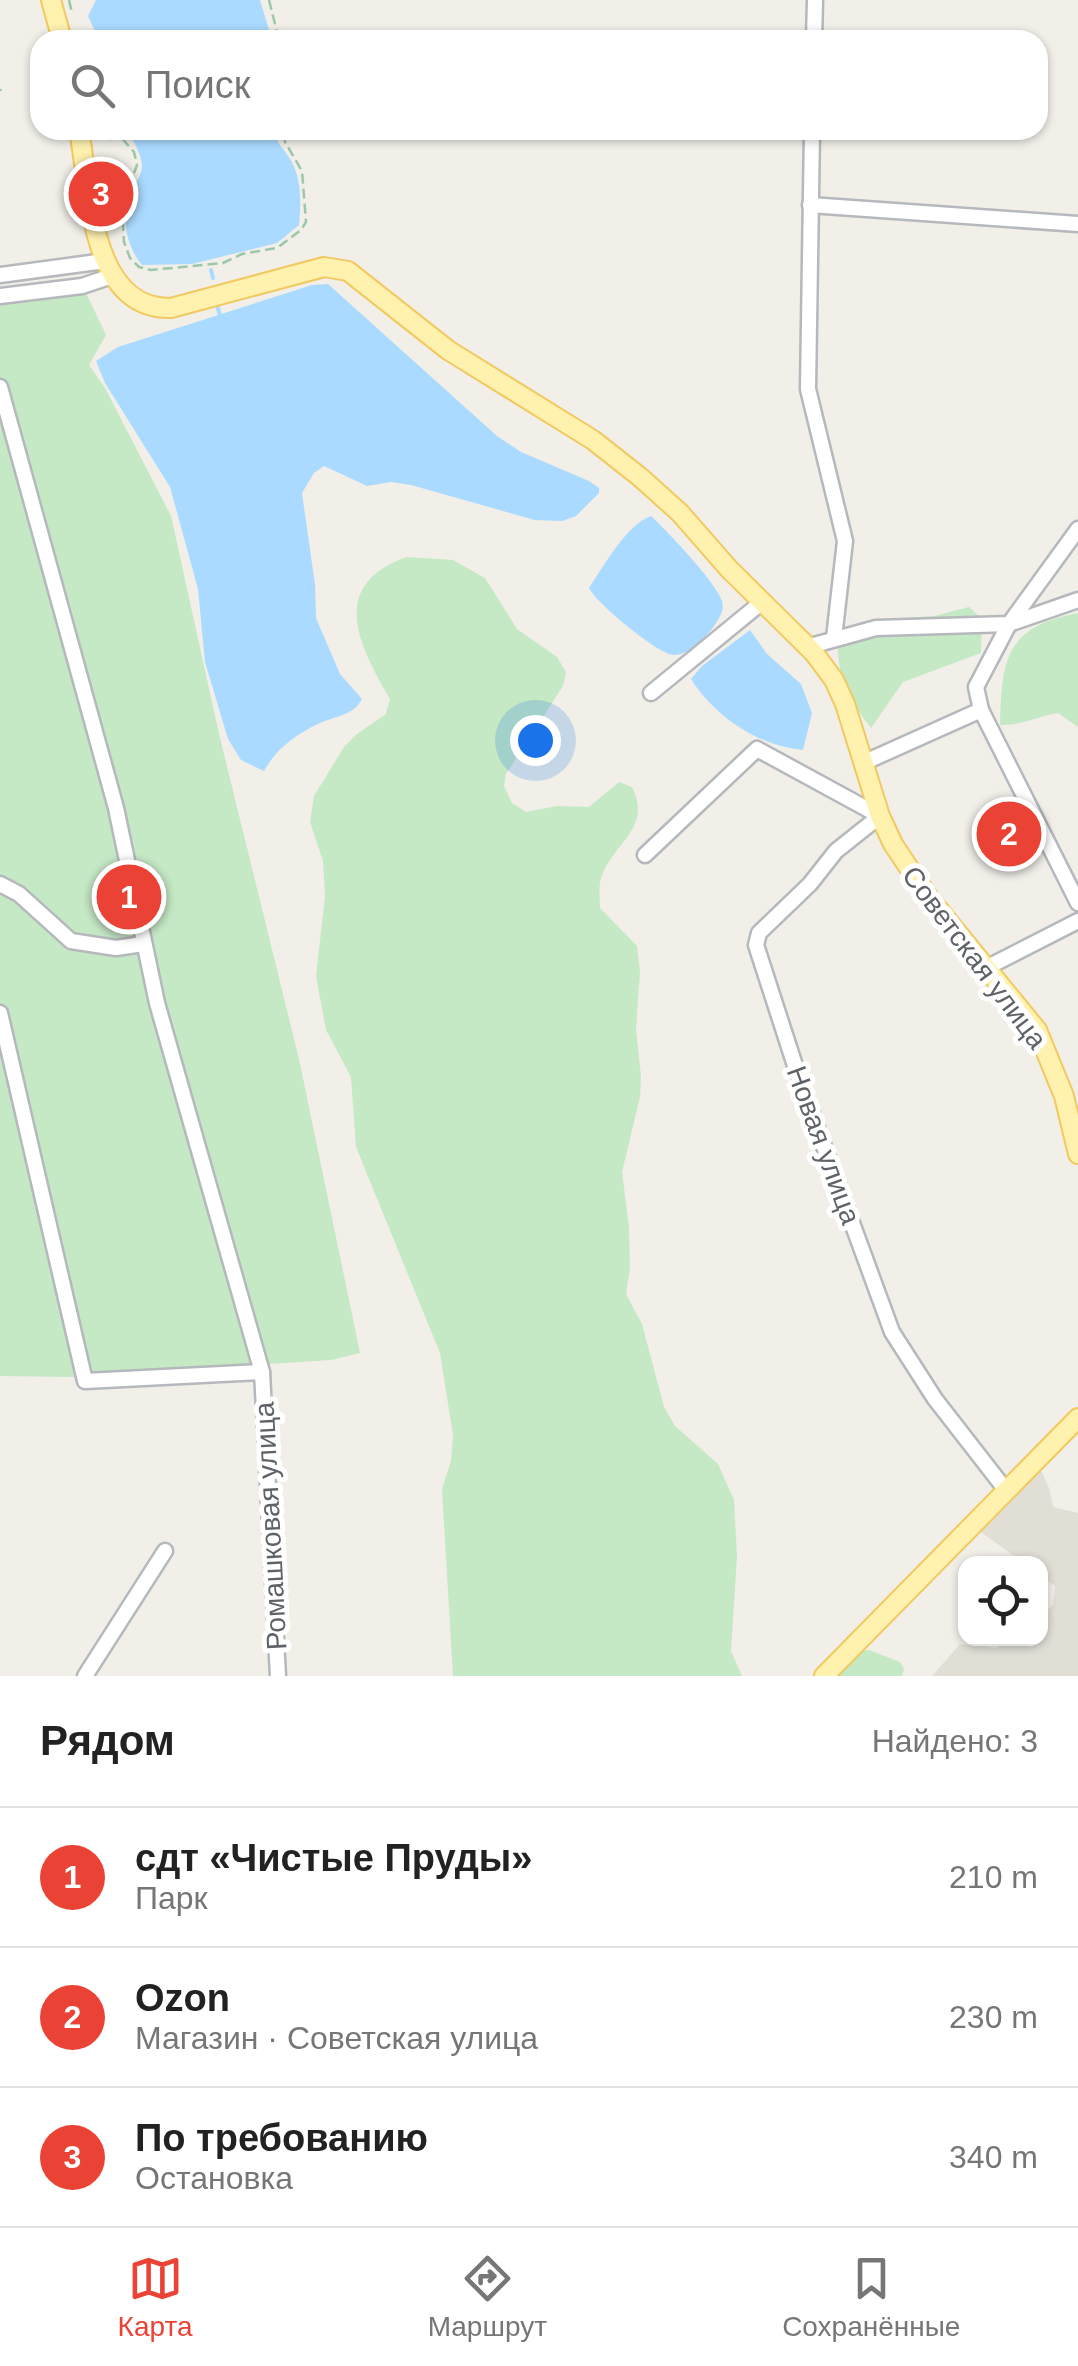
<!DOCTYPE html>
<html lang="ru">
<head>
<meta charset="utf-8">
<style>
  :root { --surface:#fff; --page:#f2f2f2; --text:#222; --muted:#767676; --line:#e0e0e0; --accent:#ea4335 }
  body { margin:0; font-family:Arial,sans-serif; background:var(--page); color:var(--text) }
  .controls { position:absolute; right:30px; bottom:30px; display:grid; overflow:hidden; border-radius:20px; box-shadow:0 2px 8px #0004 }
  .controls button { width:90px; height:90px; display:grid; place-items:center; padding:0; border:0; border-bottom:2px solid var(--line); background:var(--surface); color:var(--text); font:50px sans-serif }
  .you { position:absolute; left:535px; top:740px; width:35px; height:35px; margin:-25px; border:8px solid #fff; border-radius:50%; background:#1a73e8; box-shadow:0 0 0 15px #1a73e833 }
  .badge { display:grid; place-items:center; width:65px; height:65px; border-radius:50%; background:var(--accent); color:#fff; font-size:32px; font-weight:700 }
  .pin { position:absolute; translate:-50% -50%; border:5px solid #fff; box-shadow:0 2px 10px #0006 }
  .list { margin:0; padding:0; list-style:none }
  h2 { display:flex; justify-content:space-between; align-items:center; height:130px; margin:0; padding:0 40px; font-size:42px }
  h2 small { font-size:32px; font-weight:400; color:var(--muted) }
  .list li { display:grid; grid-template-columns:65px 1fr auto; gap:30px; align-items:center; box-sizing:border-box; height:140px; padding:0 40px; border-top:2px solid var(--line) }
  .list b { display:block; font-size:38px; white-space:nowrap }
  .list p { margin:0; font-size:32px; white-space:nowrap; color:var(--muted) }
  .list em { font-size:32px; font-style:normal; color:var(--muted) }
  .icon { flex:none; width:55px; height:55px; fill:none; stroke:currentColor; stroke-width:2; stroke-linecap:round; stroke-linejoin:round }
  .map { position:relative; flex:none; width:1078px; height:1676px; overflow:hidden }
  .search { position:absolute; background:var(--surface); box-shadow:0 2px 8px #0004; left:30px; right:30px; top:30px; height:110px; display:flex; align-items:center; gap:25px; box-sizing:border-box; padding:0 35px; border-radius:30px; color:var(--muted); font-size:38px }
  .sheet { height:550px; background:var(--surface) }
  nav { display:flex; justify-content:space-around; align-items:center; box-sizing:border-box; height:140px; border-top:2px solid var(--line); background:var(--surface); font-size:28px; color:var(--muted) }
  nav a { display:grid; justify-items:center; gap:5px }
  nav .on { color:var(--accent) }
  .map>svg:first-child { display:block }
  .education { fill:#e1ded6 }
  .green { fill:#c5e8c5 }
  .water { fill:#aadaff }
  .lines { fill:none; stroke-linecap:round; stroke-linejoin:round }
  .stream { stroke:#aadaff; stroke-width:4 }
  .minor-casing { stroke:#b5b8bc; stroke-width:19 }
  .major-casing { stroke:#f2c960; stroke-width:22 }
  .path { stroke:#9cc7a9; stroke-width:2.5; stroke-dasharray:10 5; stroke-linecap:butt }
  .minor { stroke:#fff; stroke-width:14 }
  .major { stroke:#fff2af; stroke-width:18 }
  .labels { text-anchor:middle; stroke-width:10; stroke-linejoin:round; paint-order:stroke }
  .street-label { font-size:28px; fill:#5f6368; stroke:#fff }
</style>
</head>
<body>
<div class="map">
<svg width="1078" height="1676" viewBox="0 0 1078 1676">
  <rect width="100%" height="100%" fill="#f1efe8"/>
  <!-- education -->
  <path class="education" d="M1038,1464L1049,1488L1053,1507L1078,1513V1676H932L960,1644L996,1648L1021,1639L1040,1638L1041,1618L1053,1604L1055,1586L1041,1576L1040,1564L1024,1563L978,1530Z"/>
  <!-- green -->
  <g class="green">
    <path d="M86,293L106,335L89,365L105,388L171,516L219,734L299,1059L360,1353L331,1360L72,1377L0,1376V303Z"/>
    <path d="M407,557L453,560L485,578L517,629L557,657L566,672L563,686L506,774L504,786L512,803L526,812L557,806L589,807L619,782L632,787C652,828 616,840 602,875C598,885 600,897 600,908L637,946L640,972L636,1029L641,1077L640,1097L622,1172L629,1228L630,1268L626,1294L642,1324L664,1407L675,1426L718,1464L734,1500L737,1556L731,1651L742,1676H453L442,1489L451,1461L453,1435L440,1353L356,1147L351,1077L326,1030L316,976L325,896L323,861L310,822L314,796L344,747L357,734L386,714L390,699C358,645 328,584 407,557Z"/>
    <path d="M969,607L982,619L981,653L903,682L871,728C848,698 837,679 838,640L888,619L934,616Z"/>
    <path d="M1078,613V727L1058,713C1038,716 1020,726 1000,725C1002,659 1005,627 1078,613Z"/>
    <path d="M869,1650L900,1662L904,1669L902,1676H838L858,1652Z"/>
  </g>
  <!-- water -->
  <g class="water">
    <path d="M96,0H260L272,40H99L88,16Z"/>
    <path d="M127,130H275C276,144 284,148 290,159C302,178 301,204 299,225L277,243L192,264L142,265C127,247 121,220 129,197C132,188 141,177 142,167C142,154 133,141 127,130Z"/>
    <path d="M328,284L497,436L521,452L589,481L599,488V493L576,516L562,521L535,520L411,485L391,482L367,486L324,466L314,473L302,493L315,585L316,618L340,674L362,699C353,716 335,716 320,723C297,733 275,750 264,771L241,760L228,739L205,662L198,589L170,487L105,383L96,361L118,347L312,285Z"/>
    <path d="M651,516C667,531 716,582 722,601C725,611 718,620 712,629C703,639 689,655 674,655C659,655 596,603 589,588C604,566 626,525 651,516Z"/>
    <path d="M750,630L767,654L801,684L812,713L803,750C759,746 715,717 691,679L702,666Z"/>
  </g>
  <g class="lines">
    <!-- stream -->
    <g class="stream">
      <path d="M211,270L213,278"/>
      <path d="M218,308L220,316"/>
    </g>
    <defs>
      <g id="minor">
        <path d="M814,40L815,0"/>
        <path d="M812,130L808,389L845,541L834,638"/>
        <path d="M810,205L1078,224"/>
        <path d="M0,275L105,261"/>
        <path d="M0,296L82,286L112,276"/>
        <path d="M0,387L116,808L157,1003L262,1372"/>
        <path d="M1078,529L1009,624L976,687L981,710L1078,903"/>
        <path d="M807,647L876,628L1009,624L1078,600"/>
        <path d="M651,693L762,602"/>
        <path d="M863,763L981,710"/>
        <path d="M645,855L757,749L880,816L836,851L810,884L759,933L756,945L800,1081L892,1332L935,1399L1005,1489"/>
        <path d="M0,884L19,894L71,941L116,948L143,944"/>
        <path d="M986,968L1078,921"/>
        <path d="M0,1013L85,1381L262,1372L278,1676"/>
        <path d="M85,1676L165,1551"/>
      </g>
      <g id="major">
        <path d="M51,0L62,40"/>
        <path d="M79,130C90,189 90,310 171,308L324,267L348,271L448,350L593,440L640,477L680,513L729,569L814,653L834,680L845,704L880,816L893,844L929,898L1037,1030L1064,1096L1078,1154"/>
        <path d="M824,1676L1078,1418"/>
      </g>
    </defs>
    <!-- minor casing -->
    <use href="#minor" class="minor-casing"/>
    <!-- major casing -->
    <use href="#major" class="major-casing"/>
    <!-- path -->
    <g class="path">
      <path d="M69,0L72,13"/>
      <path d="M269,0L279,40"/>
      <path d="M0,89L1,91"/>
      <path d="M99,130L109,140L119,135L134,152L137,165L122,206L124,242L130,258L139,267L151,270L223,263L242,254L277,248L301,230L306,222L302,171L285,142L283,130"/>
    </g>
    <!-- minor -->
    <use href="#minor" class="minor"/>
    <!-- major -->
    <use href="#major" class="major"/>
  </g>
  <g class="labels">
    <!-- street labels -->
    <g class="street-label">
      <text transform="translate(975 957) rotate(53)" y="10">Советская улица</text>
      <text transform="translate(824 1145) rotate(70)" y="10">Новая улица</text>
      <text transform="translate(270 1526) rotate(-93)" y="10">Ромашковая улица</text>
    </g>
  </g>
</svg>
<div class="controls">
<button><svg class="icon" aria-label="locate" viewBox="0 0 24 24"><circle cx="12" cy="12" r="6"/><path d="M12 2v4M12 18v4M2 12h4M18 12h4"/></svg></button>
</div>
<div class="you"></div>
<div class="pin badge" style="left:129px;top:897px">1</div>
<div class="pin badge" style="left:1009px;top:834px">2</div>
<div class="pin badge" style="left:101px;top:194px">3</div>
<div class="search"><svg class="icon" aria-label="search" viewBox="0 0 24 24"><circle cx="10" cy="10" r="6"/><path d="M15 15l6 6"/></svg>Поиск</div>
</div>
<section class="sheet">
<h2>Рядом<small>Найдено: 3</small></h2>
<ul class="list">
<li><span class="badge">1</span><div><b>сдт «Чистые Пруды»</b><p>Парк</p></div><em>210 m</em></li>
<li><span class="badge">2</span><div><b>Ozon</b><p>Магазин · Советская улица</p></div><em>230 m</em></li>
<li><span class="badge">3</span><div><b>По требованию</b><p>Остановка</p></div><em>340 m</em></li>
</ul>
</section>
<nav>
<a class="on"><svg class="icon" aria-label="map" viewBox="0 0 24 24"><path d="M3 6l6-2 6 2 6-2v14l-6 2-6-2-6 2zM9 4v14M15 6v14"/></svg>Карта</a>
<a><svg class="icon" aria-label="directions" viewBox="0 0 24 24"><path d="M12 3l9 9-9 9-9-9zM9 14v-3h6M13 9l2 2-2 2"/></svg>Маршрут</a>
<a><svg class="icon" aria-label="saved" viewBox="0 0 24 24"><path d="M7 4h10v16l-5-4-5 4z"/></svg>Сохранённые</a>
</nav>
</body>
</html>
